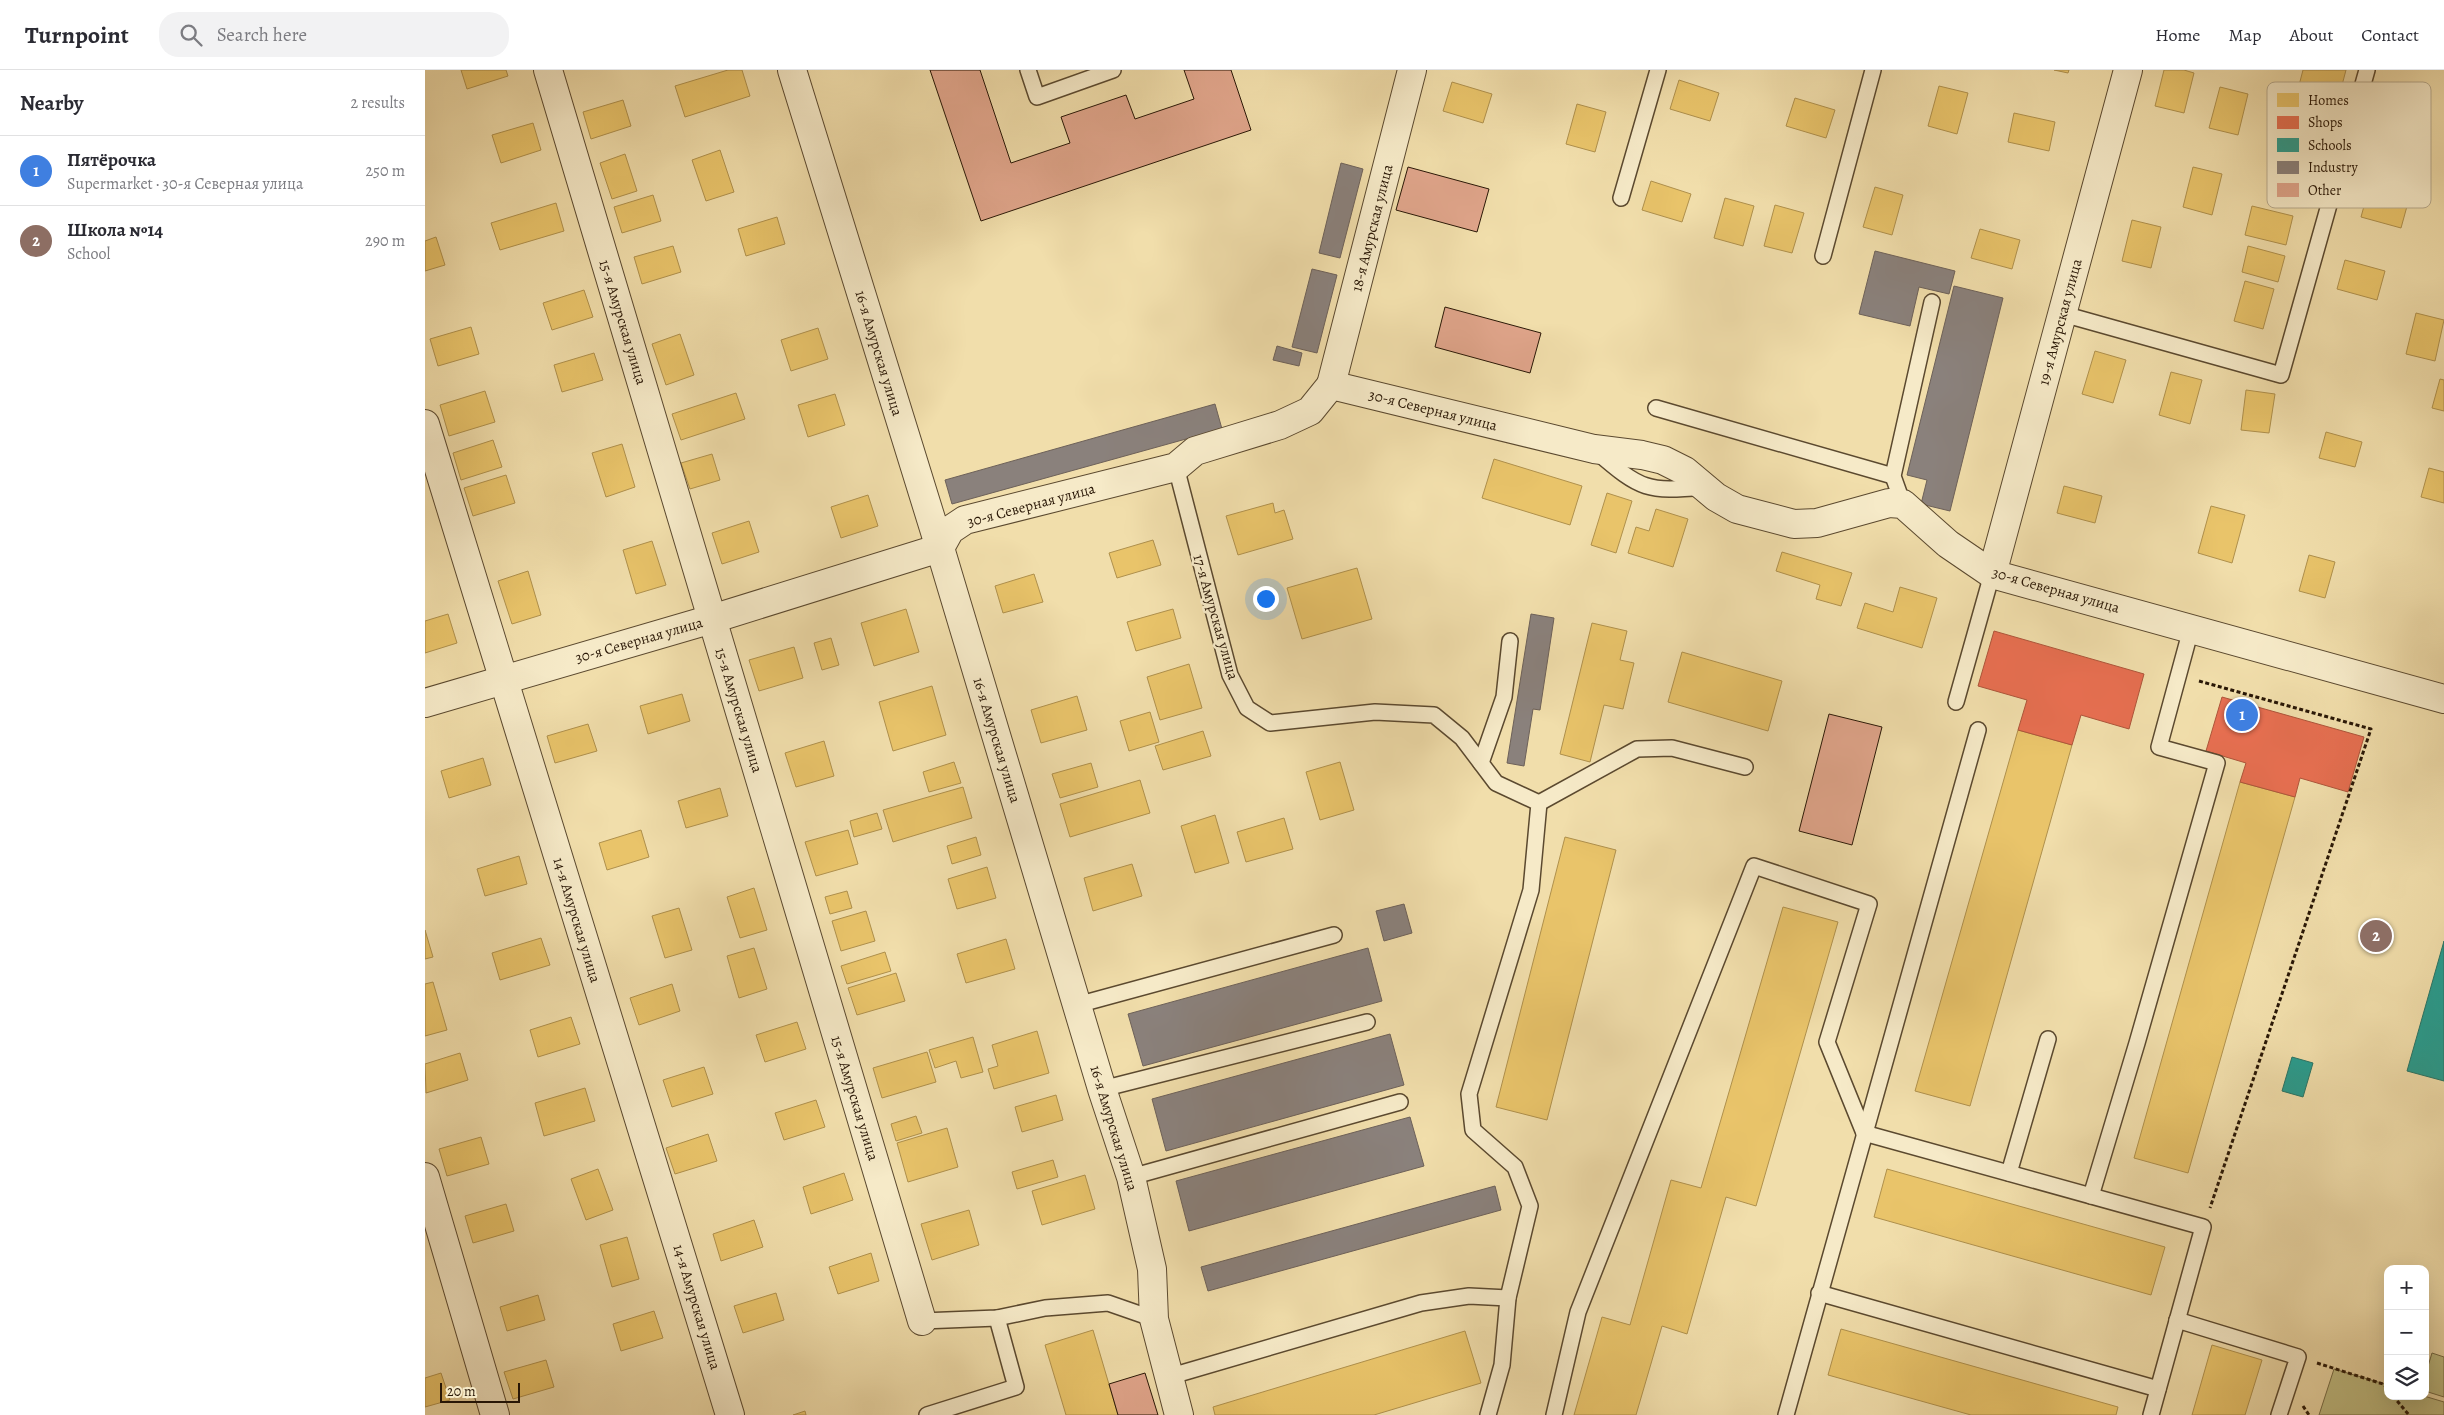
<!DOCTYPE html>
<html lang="en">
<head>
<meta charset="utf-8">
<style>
  :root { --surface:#fff; --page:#f2f2f3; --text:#2b2b33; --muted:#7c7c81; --line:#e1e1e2; --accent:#2563eb }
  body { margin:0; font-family:Alegreya,serif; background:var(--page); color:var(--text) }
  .controls { position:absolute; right:15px; bottom:15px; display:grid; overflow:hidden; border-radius:10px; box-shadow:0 5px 20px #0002 }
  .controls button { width:45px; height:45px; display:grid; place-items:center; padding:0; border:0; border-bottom:1px solid var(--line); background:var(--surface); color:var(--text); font:25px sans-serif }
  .scale { position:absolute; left:15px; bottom:12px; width:80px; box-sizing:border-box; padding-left:5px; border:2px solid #291706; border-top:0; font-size:14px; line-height:18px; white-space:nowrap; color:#291706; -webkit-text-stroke:4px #f6eac8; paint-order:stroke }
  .you { position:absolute; left:840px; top:528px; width:18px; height:18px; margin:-12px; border:4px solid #fff; border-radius:50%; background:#1a73e8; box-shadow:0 0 0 8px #1a73e833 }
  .badge { display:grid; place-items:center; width:32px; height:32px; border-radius:50%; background:var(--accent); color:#fff; font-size:16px; font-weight:700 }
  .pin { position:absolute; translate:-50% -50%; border:2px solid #fff; box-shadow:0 1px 5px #0006 }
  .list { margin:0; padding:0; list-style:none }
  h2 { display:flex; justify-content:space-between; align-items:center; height:65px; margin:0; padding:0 20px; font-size:21px }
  h2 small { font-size:16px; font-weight:400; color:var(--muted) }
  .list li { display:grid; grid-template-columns:32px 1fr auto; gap:15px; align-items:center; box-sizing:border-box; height:70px; padding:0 20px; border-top:1px solid var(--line) }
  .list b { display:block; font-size:19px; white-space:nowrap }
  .list p { margin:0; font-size:16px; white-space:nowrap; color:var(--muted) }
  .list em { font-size:16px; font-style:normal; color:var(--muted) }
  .icon { flex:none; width:28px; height:28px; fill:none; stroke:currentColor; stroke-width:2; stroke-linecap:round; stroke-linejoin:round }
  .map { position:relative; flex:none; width:2019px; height:1345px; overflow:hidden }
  header { display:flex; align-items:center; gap:30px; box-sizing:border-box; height:70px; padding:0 25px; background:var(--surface); border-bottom:1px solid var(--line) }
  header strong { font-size:24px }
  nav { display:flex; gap:28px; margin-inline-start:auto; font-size:18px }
  .search { width:350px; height:45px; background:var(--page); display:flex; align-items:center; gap:12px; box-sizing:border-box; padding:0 18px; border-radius:20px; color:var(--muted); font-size:19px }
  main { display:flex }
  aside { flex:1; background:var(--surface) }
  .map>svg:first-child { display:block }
  .green { fill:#c1bf84; stroke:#756b45 }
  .homes { fill:#e9c46a; stroke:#af904c }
  .shops { fill:#e76f51; stroke:#ae553a }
  .schools { fill:#2a9d8f; stroke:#2a7566 }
  .industry { fill:#8a817c; stroke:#6d6159 }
  .building { fill:#e0a58b; stroke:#291706 }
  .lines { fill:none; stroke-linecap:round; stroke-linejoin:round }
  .lane-casing { stroke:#5b492f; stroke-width:18 }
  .street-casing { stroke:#5b492f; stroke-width:30 }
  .path { stroke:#291706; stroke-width:3; stroke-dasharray:4 2.5; stroke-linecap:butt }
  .lane { stroke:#f6eac8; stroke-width:15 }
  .street { stroke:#f6eac8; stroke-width:28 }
  .labels { text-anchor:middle; stroke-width:5; stroke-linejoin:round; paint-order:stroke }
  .street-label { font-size:15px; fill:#291706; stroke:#f6eac8 }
  .key { fill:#f6eac8; stroke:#b8ab8e; stroke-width:1 }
  .key-label { font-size:14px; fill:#291706 }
</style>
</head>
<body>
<header>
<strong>Turnpoint</strong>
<div class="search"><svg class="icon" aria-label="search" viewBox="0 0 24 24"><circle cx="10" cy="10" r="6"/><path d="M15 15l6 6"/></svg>Search here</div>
<nav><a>Home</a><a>Map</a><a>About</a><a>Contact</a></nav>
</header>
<main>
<aside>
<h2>Nearby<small>2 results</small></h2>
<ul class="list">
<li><span class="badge" style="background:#3f7fe0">1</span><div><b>Пятёрочка</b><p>Supermarket · 30-я Северная улица</p></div><em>250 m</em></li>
<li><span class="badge" style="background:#8d6e63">2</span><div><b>Школа №14</b><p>School</p></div><em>290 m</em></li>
</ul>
</aside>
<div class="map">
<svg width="2019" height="1345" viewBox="0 0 2019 1345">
  <rect width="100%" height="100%" fill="#f1deab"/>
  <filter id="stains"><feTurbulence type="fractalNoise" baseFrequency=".004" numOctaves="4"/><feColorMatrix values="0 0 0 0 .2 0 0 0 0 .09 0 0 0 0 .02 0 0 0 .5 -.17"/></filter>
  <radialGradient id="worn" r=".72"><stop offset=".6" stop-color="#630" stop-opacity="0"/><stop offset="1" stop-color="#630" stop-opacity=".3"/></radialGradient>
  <!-- green -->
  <g class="green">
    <path d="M2007,1283L2019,1287V1327L2000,1321V1306Z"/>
    <path d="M1909,1299L1963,1315V1326H1999L2019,1332V1345H1894Z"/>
  </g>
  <!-- homes -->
  <g class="homes">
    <path d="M36,0H81L83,6L42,19Z"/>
    <path d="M303,0H317L325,26L260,47L250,16Z"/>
    <path d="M1629,0H1644L1643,3Z"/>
    <path d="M1739,0H1759L1769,3L1759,43L1730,36Z"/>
    <path d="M1878,0H1921L1912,34L1872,23Z"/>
    <path d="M1254,10L1294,23L1285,51L1245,39Z"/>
    <path d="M1027,12L1067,24L1058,53L1018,41Z"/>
    <path d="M1514,16L1543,23L1532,64L1503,56Z"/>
    <path d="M1795,17L1823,24L1813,65L1784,58Z"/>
    <path d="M1370,28L1410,40L1401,68L1361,56Z"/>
    <path d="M198,30L206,56L166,69L158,42Z"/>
    <path d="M1152,34L1181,42L1170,82L1141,74Z"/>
    <path d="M1589,43L1630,52L1624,81L1583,72Z"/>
    <path d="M108,53L116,80L76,93L67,65Z"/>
    <path d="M295,80L309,122L281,131L267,90Z"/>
    <path d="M200,84L212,121L187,129L175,93Z"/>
    <path d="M1768,97L1797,104L1787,145L1758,137Z"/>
    <path d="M1226,111L1266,124L1257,152L1217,140Z"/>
    <path d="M1450,117L1478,125L1467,165L1438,157Z"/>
    <path d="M1944,118L1984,129L1976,158L1936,147Z"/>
    <path d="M228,125L236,151L197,163L189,137Z"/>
    <path d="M1300,128L1329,136L1318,176L1289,168Z"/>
    <path d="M131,133L139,161L75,180L66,153Z"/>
    <path d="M1350,135L1379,143L1367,183L1339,176Z"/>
    <path d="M1827,136L1868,146L1861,175L1820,165Z"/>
    <path d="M352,147L360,174L321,186L313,159Z"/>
    <path d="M1707,150L1736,157L1726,198L1697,191Z"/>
    <path d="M1555,159L1595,170L1587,199L1546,188Z"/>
    <path d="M11,167L20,195L0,201V171Z"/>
    <path d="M248,176L256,202L217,214L209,187Z"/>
    <path d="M1823,176L1860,186L1853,212L1817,202Z"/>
    <path d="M1920,190L1960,201L1952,230L1912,219Z"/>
    <path d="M1820,211L1849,219L1838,259L1809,251Z"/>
    <path d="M159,220L168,247L127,260L118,233Z"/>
    <path d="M1991,243L2019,250L2010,291L1981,284Z"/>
    <path d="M46,257L54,284L13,296L5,269Z"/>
    <path d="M393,258L403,289L366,301L356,270Z"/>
    <path d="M255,264L269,305L241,315L227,274Z"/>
    <path d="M1670,281L1701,290L1688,333L1657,324Z"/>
    <path d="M169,283L178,310L137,322L129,295Z"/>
    <path d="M1746,302L1777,310L1765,354L1734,345Z"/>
    <path d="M2015,309L2019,310V341L2007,338Z"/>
    <path d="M1821,320L1850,324L1844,363L1816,360Z"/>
    <path d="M60,321L70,352L24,366L15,335Z"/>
    <path d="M311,323L320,349L256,370L247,344Z"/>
    <path d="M410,324L420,355L383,367L373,335Z"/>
    <path d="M1901,362L1937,372L1930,397L1894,388Z"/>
    <path d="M68,370L77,397L36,410L28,383Z"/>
    <path d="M197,374L210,417L181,427L167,383Z"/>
    <path d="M287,384L295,410L265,419L256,393Z"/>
    <path d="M1069,389L1157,416L1145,455L1057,428Z"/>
    <path d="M2004,398L2019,402V433L1996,427Z"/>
    <path d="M81,405L90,433L48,446L39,418Z"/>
    <path d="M1639,416L1677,426L1670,453L1632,443Z"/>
    <path d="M1182,423L1207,431L1191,483L1166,475Z"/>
    <path d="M443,425L453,456L416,468L406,437Z"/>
    <path d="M848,433L850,443L859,440L868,469L813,485L801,446Z"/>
    <path d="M1786,436L1820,445L1807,493L1773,483Z"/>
    <path d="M1231,439L1263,449L1248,497L1203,483L1211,457L1224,461Z"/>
    <path d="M324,451L334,482L297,494L287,463Z"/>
    <path d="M728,470L736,495L692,508L684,483Z"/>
    <path d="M227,471L241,515L211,524L198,480Z"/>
    <path d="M1357,482L1427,503L1416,536L1391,529L1395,515L1351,501Z"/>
    <path d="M1884,485L1910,492L1900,528L1874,521Z"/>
    <path d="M932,498L947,549L877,569L862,518Z"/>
    <path d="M103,501L116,545L87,554L73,511Z"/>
    <path d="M609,504L618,532L578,543L570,516Z"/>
    <path d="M1475,517L1512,528L1497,578L1432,558L1440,533L1468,542Z"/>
    <path d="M481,539L494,582L449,596L436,553Z"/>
    <path d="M748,539L756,568L711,581L702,552Z"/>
    <path d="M23,544L32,573L0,583V551Z"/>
    <path d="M1167,553L1202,561L1195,590L1209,593L1198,639L1179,635L1165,692L1135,684Z"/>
    <path d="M406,568L414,595L397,600L389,573Z"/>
    <path d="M369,577L378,608L334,621L324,590Z"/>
    <path d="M1257,582L1357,611L1343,661L1243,632Z"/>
    <path d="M764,594L777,638L735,650L722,607Z"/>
    <path d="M507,616L521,665L468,681L454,632Z"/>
    <path d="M257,624L265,651L223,664L215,636Z"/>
    <path d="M652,626L662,660L616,673L606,640Z"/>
    <path d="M725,642L734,672L704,681L695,651Z"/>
    <path d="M163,654L172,681L130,693L122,666Z"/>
    <path d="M1593,660L1647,675L1545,1036L1490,1021Z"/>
    <path d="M778,661L786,686L738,700L730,676Z"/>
    <path d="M399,671L409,706L371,717L360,683Z"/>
    <path d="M58,688L66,715L24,728L16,701Z"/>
    <path d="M529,692L536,713L504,722L498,702Z"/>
    <path d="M915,692L929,740L895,750L881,702Z"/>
    <path d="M666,693L673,717L635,728L627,704Z"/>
    <path d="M715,710L725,743L645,767L635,734Z"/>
    <path d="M1815,712L1870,727L1763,1103L1709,1088Z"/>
    <path d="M538,717L547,748L468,772L458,740Z"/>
    <path d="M295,718L303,746L261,758L253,731Z"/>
    <path d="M452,743L457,759L429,767L425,751Z"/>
    <path d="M790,745L804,793L770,803L756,756Z"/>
    <path d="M859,748L868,779L821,792L812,762Z"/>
    <path d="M216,760L224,787L182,800L174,773Z"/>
    <path d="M423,760L433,794L391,806L380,772Z"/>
    <path d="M551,767L556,785L527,794L522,776Z"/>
    <path d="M1140,767L1191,780L1122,1050L1071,1037Z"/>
    <path d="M94,786L102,814L60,826L52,799Z"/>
    <path d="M707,794L717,826L668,841L659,808Z"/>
    <path d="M562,797L571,828L532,839L523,809Z"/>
    <path d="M329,818L342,860L315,868L302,827Z"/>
    <path d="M422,821L427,838L405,844L400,827Z"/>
    <path d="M1358,837L1413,852L1331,1136L1301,1127L1262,1264L1237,1256L1211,1345H1149L1177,1247L1205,1255L1246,1110L1276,1118Z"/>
    <path d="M254,838L267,880L240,888L227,846Z"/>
    <path d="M441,841L450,871L416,881L407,851Z"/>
    <path d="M0,860L8,887L0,889Z"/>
    <path d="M116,868L125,895L75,910L67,883Z"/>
    <path d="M581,869L590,899L541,913L532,884Z"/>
    <path d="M329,878L342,919L314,928L302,886Z"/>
    <path d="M460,882L466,901L422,914L416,896Z"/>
    <path d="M471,903L480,931L432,945L423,918Z"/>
    <path d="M8,912L22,960L0,966V914Z"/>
    <path d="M247,914L255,941L214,955L205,928Z"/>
    <path d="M146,947L155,974L113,987L105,960Z"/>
    <path d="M372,952L381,979L340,992L331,965Z"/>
    <path d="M612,961L624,1003L569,1019L563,999L573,996L567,975Z"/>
    <path d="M548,967L558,1002L536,1008L531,991L510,998L504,980Z"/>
    <path d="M502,982L511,1012L457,1028L448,998Z"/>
    <path d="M35,983L43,1010L1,1023L0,994Z"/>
    <path d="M279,997L288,1024L247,1037L238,1010Z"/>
    <path d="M160,1018L170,1051L119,1066L110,1033Z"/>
    <path d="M631,1025L638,1050L597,1062L590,1037Z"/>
    <path d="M391,1030L400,1057L359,1070L350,1043Z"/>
    <path d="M491,1046L497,1063L471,1071L466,1054Z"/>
    <path d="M522,1058L533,1097L483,1112L472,1073Z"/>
    <path d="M283,1064L292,1091L250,1104L241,1078Z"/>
    <path d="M56,1067L64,1094L22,1106L14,1079Z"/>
    <path d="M628,1090L633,1107L592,1119L587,1102Z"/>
    <path d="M173,1099L188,1140L161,1150L146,1109Z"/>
    <path d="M1462,1099L1740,1177L1726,1225L1449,1147Z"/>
    <path d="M419,1103L428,1130L386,1144L378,1117Z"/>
    <path d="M660,1105L670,1139L617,1155L607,1121Z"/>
    <path d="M81,1134L89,1161L48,1173L40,1146Z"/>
    <path d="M544,1140L554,1175L507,1190L496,1154Z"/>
    <path d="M329,1150L338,1177L296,1191L288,1164Z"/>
    <path d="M202,1167L214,1209L187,1217L175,1175Z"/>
    <path d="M446,1183L454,1211L413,1224L404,1197Z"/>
    <path d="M351,1223L359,1250L318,1263L309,1236Z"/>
    <path d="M113,1225L120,1250L82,1261L75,1237Z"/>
    <path d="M229,1241L238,1268L196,1281L188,1254Z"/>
    <path d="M1416,1259L1693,1337L1691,1345H1546L1403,1305Z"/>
    <path d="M668,1260L693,1345H641L620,1275Z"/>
    <path d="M1040,1261L1056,1313L949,1345H790L788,1337Z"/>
    <path d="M1787,1275L1837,1290L1820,1345H1767Z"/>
    <path d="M121,1290L129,1317L88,1329L79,1302Z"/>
    <path d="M16,1303L25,1330L0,1337V1308Z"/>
    <path d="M380,1341L381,1345H368Z"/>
  </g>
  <!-- shops -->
  <g class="shops">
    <path d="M1569,561L1719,604L1704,659L1656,645L1647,675L1593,660L1602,630L1553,616Z"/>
    <path d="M1797,627L1939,667L1923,722L1875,708L1870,727L1815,712L1821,693L1781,681Z"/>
  </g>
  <!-- schools -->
  <g class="schools">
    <path d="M2019,871V1011L1982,1001Z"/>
    <path d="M1867,987L1888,993L1878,1027L1857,1021Z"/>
  </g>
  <!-- industry -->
  <g class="industry">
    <path d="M916,93L938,99L915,188L894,183Z"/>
    <path d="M1450,181L1530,201L1524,224L1494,217L1485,256L1434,244Z"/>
    <path d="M887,199L912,205L892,283L867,277Z"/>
    <path d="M1529,216L1578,228L1525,441L1496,434L1502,410L1482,405Z"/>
    <path d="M852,276L877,283L874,296L848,290Z"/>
    <path d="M790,334L797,359L527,434L520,410Z"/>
    <path d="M1106,544L1129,548L1115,640L1108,639L1099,696L1082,693Z"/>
    <path d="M979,834L987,863L959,871L951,841Z"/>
    <path d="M943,878L957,931L718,996L703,944Z"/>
    <path d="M965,964L979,1015L741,1081L727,1029Z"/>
    <path d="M985,1047L999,1096L764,1161L751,1111Z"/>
    <path d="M1070,1116L1076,1140L783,1221L776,1197Z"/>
  </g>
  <!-- building -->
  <g class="building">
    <path d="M505,0H555L586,93L645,73L636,47L701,25L710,49L769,29L759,0H806L826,60L556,151Z"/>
    <path d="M983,97L1064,119L1052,162L971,140Z"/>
    <path d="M1020,237L1116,263L1105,303L1010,277Z"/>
    <path d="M1404,644L1457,657L1427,775L1374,761Z"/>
    <path d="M720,1303L733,1345H693L684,1314Z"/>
  </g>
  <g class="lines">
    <defs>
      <g id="lane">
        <path d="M603,0L612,27L688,0"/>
        <path d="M1196,128L1233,0"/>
        <path d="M1398,186L1448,0"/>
        <path d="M1638,244L1856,305L1942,0"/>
        <path d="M1231,338L1468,406"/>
        <path d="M1172,382C1216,420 1222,422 1279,417"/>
        <path d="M751,397L805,605L822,638L845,653L950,642L1009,645L1037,668L1071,713L1114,733L1106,820L1044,1024L1048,1060L1090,1097L1105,1136L1083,1228L1077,1295L1063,1345"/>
        <path d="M1478,434L1468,406L1507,232"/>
        <path d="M1531,632L1567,504"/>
        <path d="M1056,693L1079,627L1085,571"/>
        <path d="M1114,733L1212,679L1247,678L1320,697"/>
        <path d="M652,935L909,865"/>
        <path d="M677,1019L942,952"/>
        <path d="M1439,1063L1778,1157L1726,1345"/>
        <path d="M1584,1103L1623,969"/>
        <path d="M706,1107L975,1032"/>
        <path d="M1666,1126L1712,973L1792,693L1734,677L1766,559"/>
        <path d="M1394,1223L1733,1319"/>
        <path d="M1752,1250L1873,1287L1854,1345"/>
        <path d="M497,1251L572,1248L620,1238L683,1233L729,1249"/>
        <path d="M743,1307L996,1233L1044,1226L1083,1228"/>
        <path d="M502,1345L591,1317L572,1248"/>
        <path d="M1129,1345L1153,1242L1329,796L1444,834L1402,972L1439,1063"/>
        <path d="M1361,1345L1553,660"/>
      </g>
      <g id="street">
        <path d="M123,0L497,1251"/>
        <path d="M367,0L515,478L677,1019L706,1107L727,1199L729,1249L754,1345"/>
        <path d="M906,315L987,0"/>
        <path d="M0,354L305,1345"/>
        <path d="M1567,504L1703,0"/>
        <path d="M0,633L287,549L515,478L525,460L540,450L751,397L770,381L855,355L885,341L906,315L1169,379L1217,385L1238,390L1260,401L1291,427L1312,439L1369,454L1392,453L1464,433L1478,434L1523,474L1567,504L2019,629"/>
        <path d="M0,1107L70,1345"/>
      </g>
    </defs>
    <!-- lane casing -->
    <use href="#lane" class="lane-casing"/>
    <!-- street casing -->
    <use href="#street" class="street-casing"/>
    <!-- path -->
    <g class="path">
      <path d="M1774,611L1946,659L1785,1138"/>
      <path d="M1892,1293L1958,1314L1963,1319"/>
      <path d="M1968,1326L1984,1345"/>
      <path d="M1878,1336L1884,1345"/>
    </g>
    <!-- lane -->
    <use href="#lane" class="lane"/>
    <!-- street -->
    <use href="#street" class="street"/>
  </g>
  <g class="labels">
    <!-- street labels -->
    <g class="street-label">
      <text transform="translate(947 158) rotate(-76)" y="5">18-я Амурская улица</text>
      <text transform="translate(198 252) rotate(73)" y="5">15-я Амурская улица</text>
      <text transform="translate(1635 252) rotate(-75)" y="5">19-я Амурская улица</text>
      <text transform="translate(454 283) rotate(73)" y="5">16-я Амурская улица</text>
      <text transform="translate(1008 340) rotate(14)" y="5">30-я Северная улица</text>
      <text transform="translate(606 435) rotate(-15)" y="5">30-я Северная улица</text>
      <text transform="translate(1631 520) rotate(16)" y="5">30-я Северная улица</text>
      <text transform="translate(791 547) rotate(74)" y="5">17-я Амурская улица</text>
      <text transform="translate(214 570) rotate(-16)" y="5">30-я Северная улица</text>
      <text transform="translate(314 640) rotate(73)" y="5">15-я Амурская улица</text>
      <text transform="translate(572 670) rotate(73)" y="5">16-я Амурская улица</text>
      <text transform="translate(152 850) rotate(73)" y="5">14-я Амурская улица</text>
      <text transform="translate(430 1028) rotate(73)" y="5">15-я Амурская улица</text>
      <text transform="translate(689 1058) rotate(73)" y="5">16-я Амурская улица</text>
      <text transform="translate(272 1237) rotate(73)" y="5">14-я Амурская улица</text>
    </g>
  </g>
  <!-- legend -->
  <rect x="1842" y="12" width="164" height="126" rx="8" class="key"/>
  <rect x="1852" y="23" width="22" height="14" fill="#e9c46a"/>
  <rect x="1852" y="46" width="22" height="13" fill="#e76f51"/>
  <rect x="1852" y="68" width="22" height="14" fill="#2a9d8f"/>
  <rect x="1852" y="91" width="22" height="13" fill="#8a817c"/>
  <rect x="1852" y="113" width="22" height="14" fill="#e0a58b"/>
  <g class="key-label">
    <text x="1883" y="35">Homes</text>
    <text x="1883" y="57">Shops</text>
    <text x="1883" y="80">Schools</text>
    <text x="1883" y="102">Industry</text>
    <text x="1883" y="125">Other</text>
  </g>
  <rect width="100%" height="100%" filter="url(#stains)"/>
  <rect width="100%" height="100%" fill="url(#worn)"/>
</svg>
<div class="controls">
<button>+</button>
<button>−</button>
<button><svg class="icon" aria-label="layers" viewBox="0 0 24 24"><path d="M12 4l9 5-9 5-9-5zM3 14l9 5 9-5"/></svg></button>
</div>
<div class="scale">20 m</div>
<div class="you"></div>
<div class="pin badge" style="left:1817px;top:645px;background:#3f7fe0">1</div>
<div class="pin badge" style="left:1951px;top:866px;background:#8d6e63">2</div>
</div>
</main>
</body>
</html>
